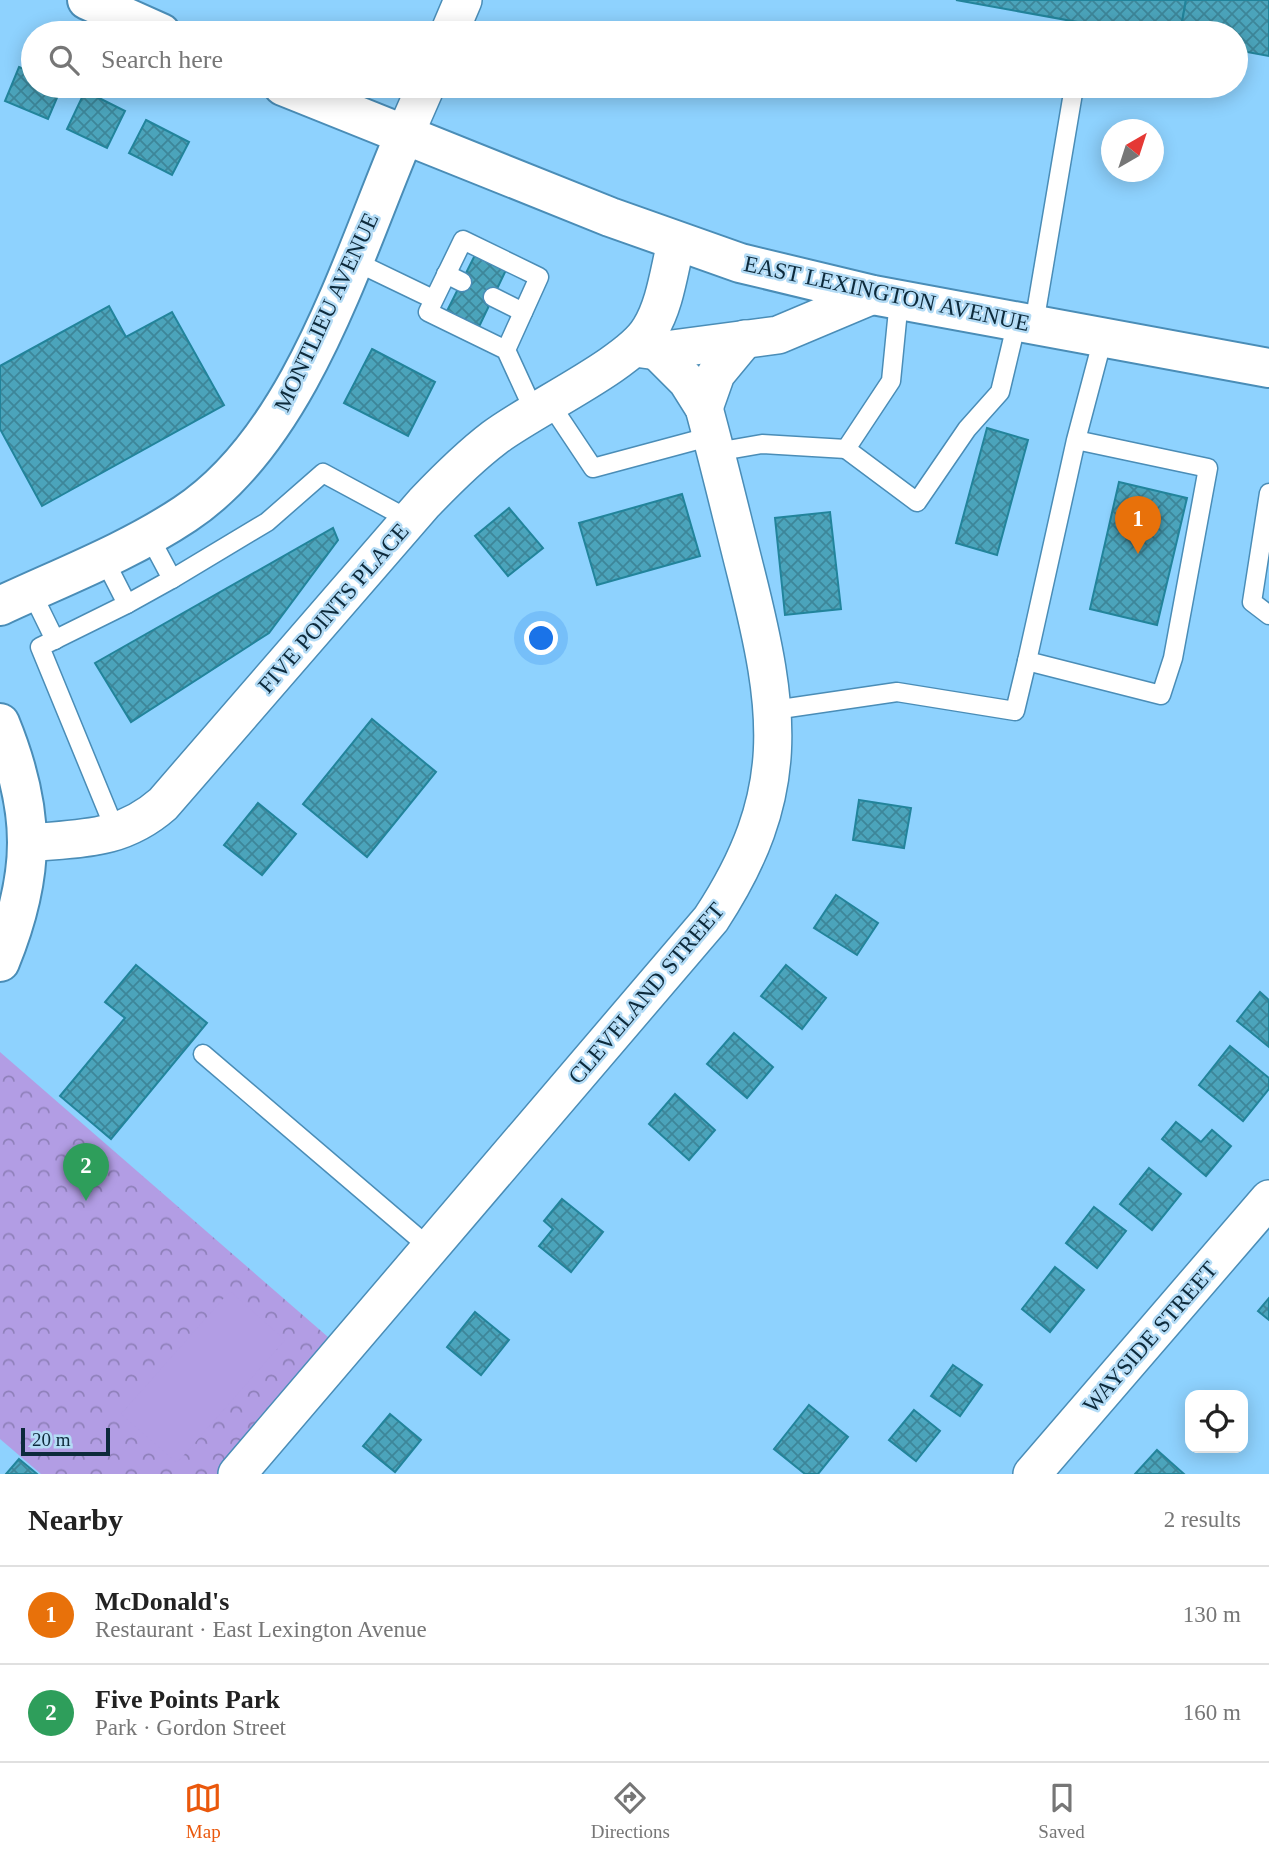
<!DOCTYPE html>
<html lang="en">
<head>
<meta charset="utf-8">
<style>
  :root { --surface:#fff; --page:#f2f2f2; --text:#222; --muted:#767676; --line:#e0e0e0; --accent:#ea580c }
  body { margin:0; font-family:"Times New Roman",serif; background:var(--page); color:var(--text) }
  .controls { position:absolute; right:21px; bottom:21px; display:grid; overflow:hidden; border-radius:14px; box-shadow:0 4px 18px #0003 }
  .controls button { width:63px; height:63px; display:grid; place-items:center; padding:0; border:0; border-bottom:2px solid var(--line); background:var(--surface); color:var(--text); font:35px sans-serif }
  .compass { position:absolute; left:1101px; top:119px; width:63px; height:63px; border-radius:50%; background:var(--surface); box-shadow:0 4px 18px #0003; rotate:39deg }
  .scale { position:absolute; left:21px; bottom:18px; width:89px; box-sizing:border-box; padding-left:7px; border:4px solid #0d2a3b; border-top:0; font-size:19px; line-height:24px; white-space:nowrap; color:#0d2a3b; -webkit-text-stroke:5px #b4dcf6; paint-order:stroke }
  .you { position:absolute; left:542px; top:639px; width:24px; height:24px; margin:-18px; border:5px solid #fff; border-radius:50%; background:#1a73e8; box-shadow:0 0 0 10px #1a73e833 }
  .badge { display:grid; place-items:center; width:46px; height:46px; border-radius:50%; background:var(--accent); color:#fff; font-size:23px; font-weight:700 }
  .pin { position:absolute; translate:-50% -58px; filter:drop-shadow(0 2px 4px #0008) }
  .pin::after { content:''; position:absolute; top:37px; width:24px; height:21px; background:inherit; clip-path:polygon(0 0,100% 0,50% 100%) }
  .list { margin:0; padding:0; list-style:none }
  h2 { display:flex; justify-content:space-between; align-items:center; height:91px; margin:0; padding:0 28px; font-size:30px }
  h2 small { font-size:23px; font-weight:400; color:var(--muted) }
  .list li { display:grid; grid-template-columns:46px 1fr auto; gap:21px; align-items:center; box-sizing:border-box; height:98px; padding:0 28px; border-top:2px solid var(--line) }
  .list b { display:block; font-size:26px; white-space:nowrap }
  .list p { margin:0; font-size:23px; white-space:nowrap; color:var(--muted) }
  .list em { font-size:23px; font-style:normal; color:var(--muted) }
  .icon { flex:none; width:38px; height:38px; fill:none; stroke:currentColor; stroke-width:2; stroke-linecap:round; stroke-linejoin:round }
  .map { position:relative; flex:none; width:1269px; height:1474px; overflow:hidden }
  .search { position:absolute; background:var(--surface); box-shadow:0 4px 18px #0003; left:21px; right:21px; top:21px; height:77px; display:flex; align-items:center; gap:18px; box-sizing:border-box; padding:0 24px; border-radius:38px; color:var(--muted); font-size:26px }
  .sheet { height:287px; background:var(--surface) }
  nav { display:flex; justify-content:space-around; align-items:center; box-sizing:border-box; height:98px; border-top:2px solid var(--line); background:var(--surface); font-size:19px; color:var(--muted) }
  nav a { display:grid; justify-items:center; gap:4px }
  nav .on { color:var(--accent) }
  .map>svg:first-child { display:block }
  .park { fill:url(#park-crowns) }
  .garden { fill:#b29de4 }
  .building { fill:url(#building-cross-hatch); stroke:#22849b; stroke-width:2 }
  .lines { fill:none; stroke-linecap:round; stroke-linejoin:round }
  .service-casing { stroke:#4a8db7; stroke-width:21 }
  .minor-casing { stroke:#4a8db7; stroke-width:40 }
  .tertiary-casing { stroke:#4a8db7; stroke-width:42 }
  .secondary-casing { stroke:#4a8db7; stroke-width:42 }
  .service { stroke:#fff; stroke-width:18 }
  .minor { stroke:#fff; stroke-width:37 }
  .tertiary { stroke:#fff; stroke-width:38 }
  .secondary { stroke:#fff; stroke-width:38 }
  .labels { text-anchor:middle; stroke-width:5; stroke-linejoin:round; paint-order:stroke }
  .street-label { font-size:23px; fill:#0d2a3b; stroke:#b4dcf6 }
</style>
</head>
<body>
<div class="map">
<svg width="1269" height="1474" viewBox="0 0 1269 1474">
  <defs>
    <pattern id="park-crowns" width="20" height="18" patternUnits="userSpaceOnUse" patternTransform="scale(1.75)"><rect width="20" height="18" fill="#b29de4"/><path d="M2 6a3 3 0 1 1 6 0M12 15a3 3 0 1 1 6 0" fill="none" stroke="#8f80ba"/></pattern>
    <pattern id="building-cross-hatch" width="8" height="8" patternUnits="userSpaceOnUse" patternTransform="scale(1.75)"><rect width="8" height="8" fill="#4ba4bb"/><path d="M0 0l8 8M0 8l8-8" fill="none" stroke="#3d8699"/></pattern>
  </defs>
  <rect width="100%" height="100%" fill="#8ed2fe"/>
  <!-- park -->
  <path class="park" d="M0,1052L343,1350L232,1474H41L0,1439Z"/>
  <!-- garden -->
  <path class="garden" d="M230,1291L285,1340L177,1463L121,1414Z"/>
  <!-- building -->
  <g class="building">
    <path d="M956,0H1186L1180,33H1138Z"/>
    <path d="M1186,0H1269V56L1236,50V33H1180Z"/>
    <path d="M19,67L33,73V86H62L48,119L5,101Z"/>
    <path d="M85,91L125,111L107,148L67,129Z"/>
    <path d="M146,120L189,142L172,175L129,153Z"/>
    <path d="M475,255L506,270L478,329L446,313Z"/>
    <path d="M109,306L126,337L172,312L224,405L42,506L0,429V366Z"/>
    <path d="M372,349L435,382L408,436L344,403Z"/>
    <path d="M987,428L1028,440L997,555L956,543Z"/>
    <path d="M1119,482L1187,498L1157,625L1090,609Z"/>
    <path d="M682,494L700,556L597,585L579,523Z"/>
    <path d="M509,508L543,548L508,576L475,536Z"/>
    <path d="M830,512L841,609L785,615L775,518Z"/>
    <path d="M333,528L338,540L269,633L131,722L95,663Z"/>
    <path d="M372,719L436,772L367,857L303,804Z"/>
    <path d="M859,800L911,808L904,848L853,840Z"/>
    <path d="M258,803L296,834L262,875L224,845Z"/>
    <path d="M836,895L878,923L857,955L814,928Z"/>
    <path d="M136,965L207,1023L111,1139L60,1096L125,1018L105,1002Z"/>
    <path d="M786,965L826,998L802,1029L761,996Z"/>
    <path d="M1260,992L1269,1000V1047L1237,1021Z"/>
    <path d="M734,1033L773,1067L747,1098L707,1064Z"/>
    <path d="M1230,1046L1269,1078V1089L1243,1121L1199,1085Z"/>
    <path d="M675,1094L715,1130L689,1160L649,1124Z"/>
    <path d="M1176,1122L1201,1142L1212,1130L1231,1146L1206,1176L1162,1139Z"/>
    <path d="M1149,1168L1181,1194L1152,1230L1120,1204Z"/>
    <path d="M562,1199L603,1232L571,1272L539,1246L553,1229L544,1221Z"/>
    <path d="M1094,1207L1126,1231L1097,1268L1066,1243Z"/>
    <path d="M1055,1267L1084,1290L1050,1332L1022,1309Z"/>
    <path d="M1269,1298V1320L1258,1311Z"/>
    <path d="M475,1312L509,1340L481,1375L447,1347Z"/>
    <path d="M953,1365L982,1385L960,1416L931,1396Z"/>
    <path d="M809,1405L848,1437L818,1474H805L774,1449Z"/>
    <path d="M914,1410L940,1431L916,1461L889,1440Z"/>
    <path d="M390,1414L421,1440L395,1472L363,1446Z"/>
    <path d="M1157,1450L1184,1474H1135Z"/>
    <path d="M19,1459L37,1474H6Z"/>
  </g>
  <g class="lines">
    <defs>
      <g id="service">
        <path d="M354,261L433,299"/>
        <path d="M446,274L462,282"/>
        <path d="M493,297L523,312"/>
        <path d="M899,300L891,381L846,449L917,502L967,429L1000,392L1017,321"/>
        <path d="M1034,324L1074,87"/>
        <path d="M506,350L539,277L463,240L428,312L506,350L534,411"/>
        <path d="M549,402L593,468L712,436"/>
        <path d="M1076,440L1208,468L1173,658L1161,695L1027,661L1076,440L1103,338"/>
        <path d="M716,452L762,444L846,449"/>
        <path d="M1269,493L1252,602L1269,615"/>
        <path d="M149,536L172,579L267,522L323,473L410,520"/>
        <path d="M103,557L127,604L40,647L116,832"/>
        <path d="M31,591L55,640"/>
        <path d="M127,604L172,579"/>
        <path d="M774,710L897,692L1015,711L1027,661"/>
        <path d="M203,1054L430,1248"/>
      </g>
      <g id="minor">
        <path d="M449,33L463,0"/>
        <path d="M405,134L426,86"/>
        <path d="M642,349L657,351L778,335L873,295"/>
        <path d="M704,408L716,374L745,339"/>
        <path d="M28,843C80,838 121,841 163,804L424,503C446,480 469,457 494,438C532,409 630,364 650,329C665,305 669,271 676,243"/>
        <path d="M237,1474L711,919C793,794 781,712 746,573C732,518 719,463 704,408L687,381L657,351"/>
        <path d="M1032,1474L1269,1199"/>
      </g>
      <g id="tertiary">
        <path d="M0,606C62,577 128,552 185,514C301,437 352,258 405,134"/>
        <path d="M0,723C36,811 36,874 0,962"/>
      </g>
      <g id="secondary">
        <path d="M87,0L161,33"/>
        <path d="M283,86L610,217L740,263L873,295L1269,368"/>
      </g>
    </defs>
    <!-- service casing -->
    <use href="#service" class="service-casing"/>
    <!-- minor casing -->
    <use href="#minor" class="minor-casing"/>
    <!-- tertiary casing -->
    <use href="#tertiary" class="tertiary-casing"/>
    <!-- secondary casing -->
    <use href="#secondary" class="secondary-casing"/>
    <!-- service -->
    <use href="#service" class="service"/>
    <!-- minor -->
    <use href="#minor" class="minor"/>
    <!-- tertiary -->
    <use href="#tertiary" class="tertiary"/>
    <!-- secondary -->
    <use href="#secondary" class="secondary"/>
  </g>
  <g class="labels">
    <!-- street labels -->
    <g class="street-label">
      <text transform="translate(887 293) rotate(12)" y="8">EAST LEXINGTON AVENUE</text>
      <text transform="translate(326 312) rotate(-65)" y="8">MONTLIEU AVENUE</text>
      <text transform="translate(333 608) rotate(-49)" y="8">FIVE POINTS PLACE</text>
      <text transform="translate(646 993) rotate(-50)" y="8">CLEVELAND STREET</text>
      <text transform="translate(1150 1337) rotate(-49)" y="8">WAYSIDE STREET</text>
    </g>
  </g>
</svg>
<div class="controls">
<button><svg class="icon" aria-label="locate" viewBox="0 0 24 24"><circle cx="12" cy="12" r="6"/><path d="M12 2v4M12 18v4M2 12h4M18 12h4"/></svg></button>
</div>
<svg class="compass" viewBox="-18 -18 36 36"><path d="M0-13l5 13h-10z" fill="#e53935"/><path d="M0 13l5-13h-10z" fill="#767676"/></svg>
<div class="scale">20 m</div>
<div class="you"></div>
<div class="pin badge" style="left:1138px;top:554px;background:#e8710a">1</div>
<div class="pin badge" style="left:86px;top:1201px;background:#2e9e5b">2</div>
<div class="search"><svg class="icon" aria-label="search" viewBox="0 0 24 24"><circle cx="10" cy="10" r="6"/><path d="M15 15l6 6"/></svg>Search here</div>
</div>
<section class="sheet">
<h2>Nearby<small>2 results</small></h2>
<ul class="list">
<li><span class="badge" style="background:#e8710a">1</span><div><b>McDonald's</b><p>Restaurant · East Lexington Avenue</p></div><em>130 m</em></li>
<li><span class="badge" style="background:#2e9e5b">2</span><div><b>Five Points Park</b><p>Park · Gordon Street</p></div><em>160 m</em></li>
</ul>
</section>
<nav>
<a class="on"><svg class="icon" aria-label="map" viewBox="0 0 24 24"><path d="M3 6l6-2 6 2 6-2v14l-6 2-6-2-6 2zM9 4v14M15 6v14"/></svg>Map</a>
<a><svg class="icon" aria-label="directions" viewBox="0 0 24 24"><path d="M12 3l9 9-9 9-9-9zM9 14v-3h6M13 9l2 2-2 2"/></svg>Directions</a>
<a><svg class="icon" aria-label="saved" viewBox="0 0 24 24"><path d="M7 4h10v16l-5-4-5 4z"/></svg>Saved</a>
</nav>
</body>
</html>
